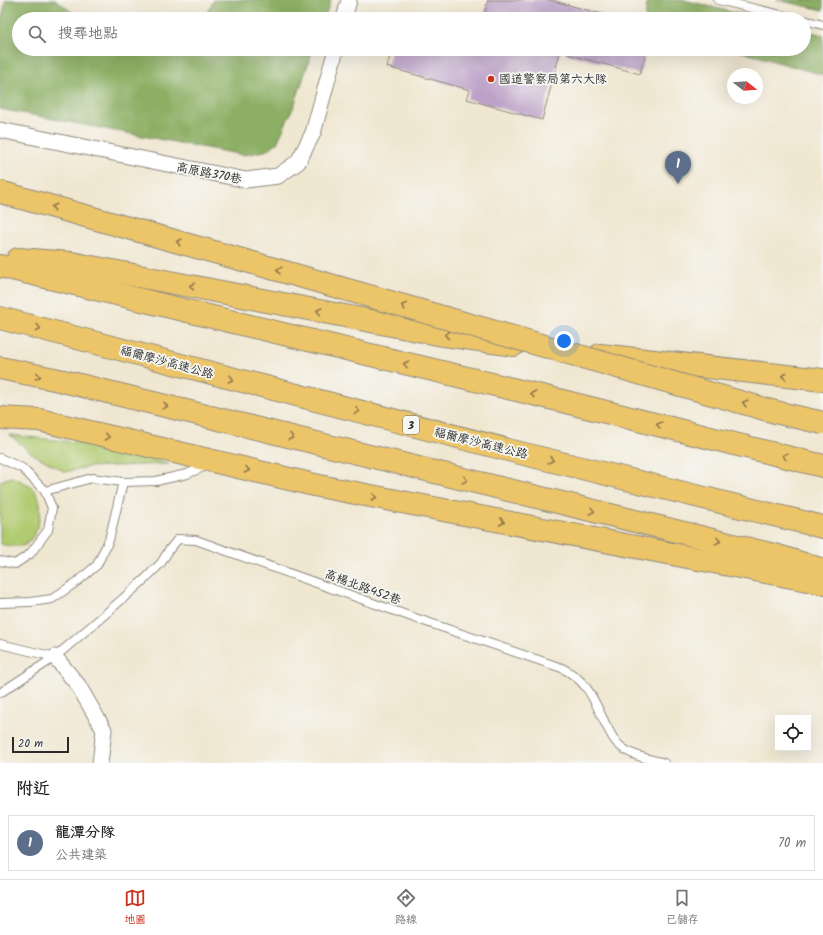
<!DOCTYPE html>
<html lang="zh-TW">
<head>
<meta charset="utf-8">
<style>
  :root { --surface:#fff; --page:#f2f2f2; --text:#202124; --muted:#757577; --line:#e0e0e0; --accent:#c8321e }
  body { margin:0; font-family:Kalam,"LXGW WenKai TC",sans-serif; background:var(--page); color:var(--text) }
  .controls { position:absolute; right:12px; bottom:12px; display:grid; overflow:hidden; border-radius:0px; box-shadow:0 4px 16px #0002 }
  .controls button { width:36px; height:36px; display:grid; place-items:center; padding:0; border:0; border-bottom:1px solid var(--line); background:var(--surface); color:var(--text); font:20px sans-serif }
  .compass { position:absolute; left:727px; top:68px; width:36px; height:36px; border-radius:50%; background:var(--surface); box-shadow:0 4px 16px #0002; rotate:107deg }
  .scale { position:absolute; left:12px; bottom:10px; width:57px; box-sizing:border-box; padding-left:4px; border:2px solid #2b2b2b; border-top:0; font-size:11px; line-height:14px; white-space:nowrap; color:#2b2b2b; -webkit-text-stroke:3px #f6f6f2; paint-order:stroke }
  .you { position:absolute; left:564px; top:341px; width:14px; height:14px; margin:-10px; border:3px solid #fff; border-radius:50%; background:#1a73e8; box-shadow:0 0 0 6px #1a73e833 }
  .badge { display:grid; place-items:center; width:26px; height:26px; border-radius:50%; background:var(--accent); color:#fff; font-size:13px; font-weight:700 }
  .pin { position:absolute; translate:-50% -33px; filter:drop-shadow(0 1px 2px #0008) }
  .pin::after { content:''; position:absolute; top:21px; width:14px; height:12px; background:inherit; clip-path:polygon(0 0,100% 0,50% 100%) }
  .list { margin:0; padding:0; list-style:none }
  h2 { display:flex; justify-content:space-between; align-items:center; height:52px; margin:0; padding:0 16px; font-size:17px }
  h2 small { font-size:13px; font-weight:400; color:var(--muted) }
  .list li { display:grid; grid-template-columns:26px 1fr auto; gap:12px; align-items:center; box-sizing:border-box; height:56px; margin:0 8px 8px; padding:0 8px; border:1px solid var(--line); border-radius:0px }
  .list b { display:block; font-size:15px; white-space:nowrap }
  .list p { margin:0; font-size:13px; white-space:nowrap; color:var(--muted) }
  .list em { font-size:13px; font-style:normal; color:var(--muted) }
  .icon { flex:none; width:22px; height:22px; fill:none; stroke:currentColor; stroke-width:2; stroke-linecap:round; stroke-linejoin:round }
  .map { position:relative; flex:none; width:823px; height:763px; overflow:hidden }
  .search { position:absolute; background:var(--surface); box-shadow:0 4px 16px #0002; left:12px; right:12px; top:12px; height:44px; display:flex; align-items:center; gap:10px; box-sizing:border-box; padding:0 14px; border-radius:22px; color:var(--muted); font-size:15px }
  .sheet { height:116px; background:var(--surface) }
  nav { display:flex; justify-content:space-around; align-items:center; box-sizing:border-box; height:56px; border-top:1px solid var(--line); background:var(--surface); font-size:11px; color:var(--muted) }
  nav a { display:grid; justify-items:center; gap:2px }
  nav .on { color:var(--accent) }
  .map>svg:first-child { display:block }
  .green { fill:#b1cb71; stroke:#6e7b4e }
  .forest { fill:#8caf63; stroke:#5c6d47 }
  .building { fill:#bca0c8 }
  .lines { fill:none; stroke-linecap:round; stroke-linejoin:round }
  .service-casing { stroke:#8e897e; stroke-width:10 }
  .minor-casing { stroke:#8e897e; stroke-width:17 }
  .motorway-casing { stroke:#8e897e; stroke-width:24 }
  .service { stroke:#fff; stroke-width:8 }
  .minor { stroke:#fff; stroke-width:15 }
  .motorway { stroke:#edc569; stroke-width:22 }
  .motorway-bridge-casing { stroke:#8e897e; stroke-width:24; stroke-linecap:butt }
  .motorway-bridge { stroke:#edc569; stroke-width:22 }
  .oneway { stroke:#8c784a }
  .poi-dot { fill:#c8321e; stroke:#f6f6f2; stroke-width:1.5 }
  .labels { text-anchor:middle; stroke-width:3.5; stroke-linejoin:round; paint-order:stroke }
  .shield { fill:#f6f6f2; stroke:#686867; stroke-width:1 }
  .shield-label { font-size:11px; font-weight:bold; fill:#2b2b2b }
  .poi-label { font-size:12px; fill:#2b2b2b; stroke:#f6f6f2; text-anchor:start }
  .street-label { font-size:12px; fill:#2b2b2b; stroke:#f6f6f2 }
</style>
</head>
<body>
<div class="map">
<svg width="823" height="763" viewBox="0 0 823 763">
  <rect width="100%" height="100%" fill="#f6f6f2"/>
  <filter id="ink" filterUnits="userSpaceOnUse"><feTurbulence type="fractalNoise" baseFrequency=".025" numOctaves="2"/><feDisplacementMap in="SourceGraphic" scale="8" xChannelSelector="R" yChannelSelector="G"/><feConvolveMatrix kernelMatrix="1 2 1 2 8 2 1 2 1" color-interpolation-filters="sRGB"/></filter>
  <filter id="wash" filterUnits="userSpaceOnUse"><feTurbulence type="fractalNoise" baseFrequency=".012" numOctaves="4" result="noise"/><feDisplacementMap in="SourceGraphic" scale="16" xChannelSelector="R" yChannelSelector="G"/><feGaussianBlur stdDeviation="0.9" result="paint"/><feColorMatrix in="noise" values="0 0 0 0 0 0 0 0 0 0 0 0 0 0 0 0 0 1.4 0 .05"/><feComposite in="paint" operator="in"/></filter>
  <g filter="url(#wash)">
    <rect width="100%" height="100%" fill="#f0e7d1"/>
    <!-- green -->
    <g class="green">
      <path d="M10,435L109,446L169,464L88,467L65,472L33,454Z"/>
      <path d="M12,477C21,481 32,485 37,494C45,507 38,537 25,545C18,548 7,545 0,544V481Z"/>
    </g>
    <!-- forest -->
    <g class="forest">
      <path d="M6,0H56L81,19H19V49H313L294,106L277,143L265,151L243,155L0,109V27Z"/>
      <path d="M214,0H331L324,19H203Z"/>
      <path d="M647,0H684L759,19H645Z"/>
      <path d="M777,0H823V10Z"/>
      <path d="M804,30L823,35V75L732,49H804Z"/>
    </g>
    <g id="blocks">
      <!-- building -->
      <g class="building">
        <path d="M488,0H550L602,14L601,19H483Z"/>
        <path d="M392,49H561L542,120L467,99L470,90L387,67Z"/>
        <path d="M568,49H647L640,74L567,54Z"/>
      </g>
    </g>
  </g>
  <g filter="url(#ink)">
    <use href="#blocks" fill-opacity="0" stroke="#8e897e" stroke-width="1"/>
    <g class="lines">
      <defs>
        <g id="service">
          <path d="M718,0L798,19"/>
          <path d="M804,20L823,25"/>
          <path d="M0,458L22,468L45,491L52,508L48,530L30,554L15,564L0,561"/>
          <path d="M45,491L92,478L123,482L156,481L187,474L208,465"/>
          <path d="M0,603L30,602L52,599L78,581L97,565L109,540L123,482"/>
          <path d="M0,644L55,657"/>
          <path d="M0,693L55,657L103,616L144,580L161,563L169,550L178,539L196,540L412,617L562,668C589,682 593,699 606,725C610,732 613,740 619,745C630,756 650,759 664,763"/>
        </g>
        <g id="minor">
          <path d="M344,19L349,0"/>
          <path d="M0,130L246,180L278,176L298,162L313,133L336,49"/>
          <path d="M55,657L78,685L104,730L100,763"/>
        </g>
        <g id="motorway">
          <path d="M0,192L257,264"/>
          <path d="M18,259L71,263L438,334L514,345"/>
          <path d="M0,266L554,399L823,466"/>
          <path d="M0,318L516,452L823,527"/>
          <path d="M600,355L823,380"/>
          <path d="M0,368L59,380L778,556L823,570"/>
          <path d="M0,418L39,420L319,486L823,583"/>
        </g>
      </defs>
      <!-- service casing -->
      <use href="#service" class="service-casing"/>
      <!-- minor casing -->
      <use href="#minor" class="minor-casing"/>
      <!-- motorway casing -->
      <use href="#motorway" class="motorway-casing"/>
      <!-- service -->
      <use href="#service" class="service"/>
      <!-- minor -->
      <use href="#minor" class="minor"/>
      <!-- motorway -->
      <use href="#motorway" class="motorway"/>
      <defs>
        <path id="motorway-bridge" d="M257,264L775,412L823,423"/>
      </defs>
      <!-- motorway-bridge casing -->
      <use href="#motorway-bridge" class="motorway-bridge-casing"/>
      <!-- motorway-bridge -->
      <use href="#motorway-bridge" class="motorway-bridge"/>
    </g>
    <!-- one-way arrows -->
    <defs><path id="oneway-chevron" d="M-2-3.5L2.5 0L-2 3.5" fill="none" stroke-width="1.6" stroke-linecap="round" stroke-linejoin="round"/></defs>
    <g class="oneway">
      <use href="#oneway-chevron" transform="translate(54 207) rotate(-164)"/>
      <use href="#oneway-chevron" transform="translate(179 242) rotate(-164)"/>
      <use href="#oneway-chevron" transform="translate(279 270) rotate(-164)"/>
      <use href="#oneway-chevron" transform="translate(192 286) rotate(-169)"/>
      <use href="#oneway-chevron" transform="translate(404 306) rotate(-164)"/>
      <use href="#oneway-chevron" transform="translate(319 311) rotate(-169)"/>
      <use href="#oneway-chevron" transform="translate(38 328) rotate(15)"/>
      <use href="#oneway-chevron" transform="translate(447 335) rotate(-172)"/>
      <use href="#oneway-chevron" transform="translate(406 364) rotate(-166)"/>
      <use href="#oneway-chevron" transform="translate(38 376) rotate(12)"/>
      <use href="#oneway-chevron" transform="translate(784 376) rotate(-174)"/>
      <use href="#oneway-chevron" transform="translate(231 379) rotate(14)"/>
      <use href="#oneway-chevron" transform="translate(533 394) rotate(-166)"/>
      <use href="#oneway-chevron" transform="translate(745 403) rotate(-164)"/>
      <use href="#oneway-chevron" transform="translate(165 406) rotate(14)"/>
      <use href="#oneway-chevron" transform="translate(357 411) rotate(14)"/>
      <use href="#oneway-chevron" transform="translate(659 425) rotate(-166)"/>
      <use href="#oneway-chevron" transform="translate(107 437) rotate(13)"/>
      <use href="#oneway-chevron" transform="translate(291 437) rotate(14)"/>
      <use href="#oneway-chevron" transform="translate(785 456) rotate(-166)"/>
      <use href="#oneway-chevron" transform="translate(551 460) rotate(14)"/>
      <use href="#oneway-chevron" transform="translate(247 470) rotate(13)"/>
      <use href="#oneway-chevron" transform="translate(465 480) rotate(14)"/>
      <use href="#oneway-chevron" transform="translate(374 497) rotate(11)"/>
      <use href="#oneway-chevron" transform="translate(592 511) rotate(14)"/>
      <use href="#oneway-chevron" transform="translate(502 522) rotate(11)"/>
      <use href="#oneway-chevron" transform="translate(718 541) rotate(14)"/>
    </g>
  </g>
  <!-- markers -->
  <circle class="poi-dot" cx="491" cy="79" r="4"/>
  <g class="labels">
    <!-- shield labels -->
    <rect class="shield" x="403" y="416" width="16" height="18" rx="3"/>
    <g class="shield-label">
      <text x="411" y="429">3</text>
    </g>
    <!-- poi labels -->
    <g class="poi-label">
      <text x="499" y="83">國道警察局第六大隊</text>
    </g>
    <!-- street labels -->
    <g class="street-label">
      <text transform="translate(209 173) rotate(11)" y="4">高原路370巷</text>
      <text transform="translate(167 362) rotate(15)" y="4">福爾摩沙高速公路</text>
      <text transform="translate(481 443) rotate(14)" y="4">福爾摩沙高速公路</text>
      <text transform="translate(363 587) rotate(20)" y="4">高楊北路452巷</text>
    </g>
  </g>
</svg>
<div class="controls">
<button><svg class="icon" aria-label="locate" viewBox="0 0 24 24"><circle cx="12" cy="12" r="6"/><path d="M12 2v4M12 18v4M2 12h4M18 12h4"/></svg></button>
</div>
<svg class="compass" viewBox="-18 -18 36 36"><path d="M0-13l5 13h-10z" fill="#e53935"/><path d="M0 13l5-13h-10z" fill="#757577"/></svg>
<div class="scale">20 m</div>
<div class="you"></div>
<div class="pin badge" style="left:678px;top:184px;background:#5c6f8a">1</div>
<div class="search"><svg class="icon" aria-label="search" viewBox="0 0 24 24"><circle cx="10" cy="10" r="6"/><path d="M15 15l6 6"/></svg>搜尋地點</div>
</div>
<section class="sheet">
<h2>附近<small></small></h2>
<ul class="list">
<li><span class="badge" style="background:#5c6f8a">1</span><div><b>龍潭分隊</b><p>公共建築</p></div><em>70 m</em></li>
</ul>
</section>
<nav>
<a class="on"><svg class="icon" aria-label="map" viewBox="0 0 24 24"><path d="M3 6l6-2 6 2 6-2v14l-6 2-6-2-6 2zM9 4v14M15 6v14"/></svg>地圖</a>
<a><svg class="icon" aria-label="directions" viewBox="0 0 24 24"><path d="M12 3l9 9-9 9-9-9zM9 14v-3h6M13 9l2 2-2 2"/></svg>路線</a>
<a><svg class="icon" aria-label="saved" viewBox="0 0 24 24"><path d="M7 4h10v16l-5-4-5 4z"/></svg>已儲存</a>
</nav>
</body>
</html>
